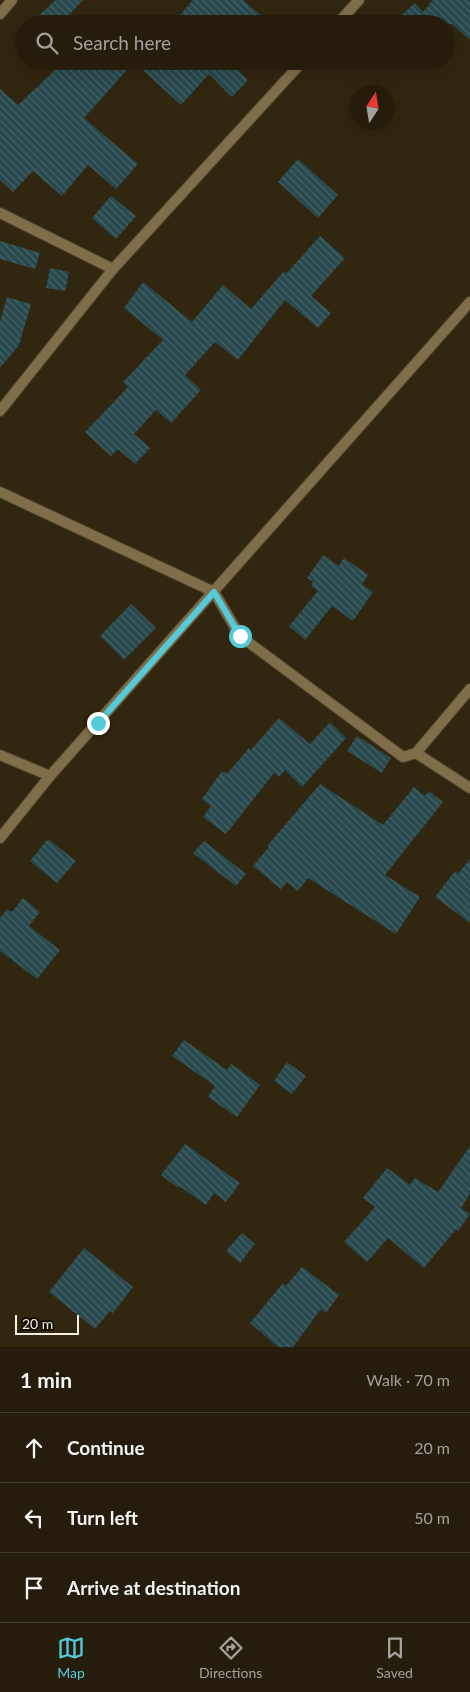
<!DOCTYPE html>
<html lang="en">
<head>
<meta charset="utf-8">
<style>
  :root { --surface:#251c0b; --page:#312919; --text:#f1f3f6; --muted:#a3a19d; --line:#423a2c; --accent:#53cbdb }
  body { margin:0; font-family:Lato,sans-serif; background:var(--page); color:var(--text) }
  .compass { position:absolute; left:350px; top:85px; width:45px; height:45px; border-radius:50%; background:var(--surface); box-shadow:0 5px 20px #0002; rotate:12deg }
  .scale { position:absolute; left:15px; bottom:12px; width:64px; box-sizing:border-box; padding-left:5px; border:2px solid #f5eee0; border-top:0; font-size:14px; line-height:18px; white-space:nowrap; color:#f5eee0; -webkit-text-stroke:4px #151006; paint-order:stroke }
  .stop { position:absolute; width:15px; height:15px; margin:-11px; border:4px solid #53cbdb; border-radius:50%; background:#fff }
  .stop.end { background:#53cbdb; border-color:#fff; box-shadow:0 1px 5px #0008 }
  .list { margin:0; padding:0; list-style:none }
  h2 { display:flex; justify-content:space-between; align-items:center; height:65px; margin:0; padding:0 20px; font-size:21px }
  h2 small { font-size:16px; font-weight:400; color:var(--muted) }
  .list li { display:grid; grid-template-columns:32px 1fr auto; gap:15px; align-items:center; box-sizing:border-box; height:70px; padding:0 20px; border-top:1px solid var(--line) }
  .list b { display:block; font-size:19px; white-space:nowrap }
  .list em { font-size:16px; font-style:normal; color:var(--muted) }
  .icon { flex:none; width:28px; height:28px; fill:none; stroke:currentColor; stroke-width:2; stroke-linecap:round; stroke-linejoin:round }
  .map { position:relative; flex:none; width:470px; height:1347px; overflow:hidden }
  .search { position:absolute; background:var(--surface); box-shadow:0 5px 20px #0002; left:15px; right:15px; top:15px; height:55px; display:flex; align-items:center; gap:12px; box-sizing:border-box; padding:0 18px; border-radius:28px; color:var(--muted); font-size:19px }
  .sheet { height:275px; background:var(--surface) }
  nav { display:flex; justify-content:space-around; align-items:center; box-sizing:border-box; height:70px; border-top:1px solid var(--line); background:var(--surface); font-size:14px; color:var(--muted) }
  nav a { display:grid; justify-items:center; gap:2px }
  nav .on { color:var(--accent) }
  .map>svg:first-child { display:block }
  .building { fill:url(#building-back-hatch) }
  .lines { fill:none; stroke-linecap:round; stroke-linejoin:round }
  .minor-casing { stroke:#4c422c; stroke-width:12 }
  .minor { stroke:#806e4b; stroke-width:10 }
  .route { stroke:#53cbdb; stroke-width:6 }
</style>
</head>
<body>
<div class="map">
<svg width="470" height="1347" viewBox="0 0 470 1347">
  <defs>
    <pattern id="building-back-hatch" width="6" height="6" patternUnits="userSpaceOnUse" patternTransform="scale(1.25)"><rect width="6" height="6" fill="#28494e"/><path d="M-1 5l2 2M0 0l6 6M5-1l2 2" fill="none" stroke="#486467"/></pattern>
  </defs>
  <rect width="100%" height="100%" fill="#31260f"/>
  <!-- building -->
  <g class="building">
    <path d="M56,0H83L61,24H29Z"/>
    <path d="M193,0H243L271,24H172Z"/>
    <path d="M433,0H470V40L452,24H392L415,3L423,12Z"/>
    <path d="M46,61H229L248,80L232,97L209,74L181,105L134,62L84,118L138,164L116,189L88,165L62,196L33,171L13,192L0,180V89L18,105L54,71Z"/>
    <path d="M298,159L338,195L318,218L278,182Z"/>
    <path d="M111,196L136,216L116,239L92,218Z"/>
    <path d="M320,236L345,258L311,296L331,313L318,328L285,300L238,360L215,342L185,375L201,390L171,423L156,410L134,434L150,448L135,464L118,449L111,456L85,432L128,387L123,382L163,340L124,308L143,282L192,322L223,285L251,309L284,271L286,274Z"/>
    <path d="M0,241L40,253L35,269L0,259Z"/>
    <path d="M50,268L69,272L65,291L46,288Z"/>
    <path d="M7,297L31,304L19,345L0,368V322Z"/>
    <path d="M323,555L339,566L344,558L368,575L362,584L373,592L353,621L332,606L305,640L289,626L318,591L311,586L313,582L307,578Z"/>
    <path d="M131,604L156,628L124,660L100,636Z"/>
    <path d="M279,718L310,744L330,722L346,738L302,787L285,770L279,777L274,773L226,834L203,817L211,806L202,799L222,771L227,774L249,748L251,750Z"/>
    <path d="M357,736L391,758L382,773L347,751Z"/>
    <path d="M320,784L383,825L414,787L425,796L429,791L443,802L385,875L420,897L396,934L308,878L298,891L287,882L281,889L253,866L269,847L268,845Z"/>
    <path d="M48,839L76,861L57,883L30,861Z"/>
    <path d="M204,841L246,874L236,886L193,853Z"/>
    <path d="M470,859V923L435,897L455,871L458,874Z"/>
    <path d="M23,898L40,912L29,926L60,950L37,979L0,951V918L7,909L12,912Z"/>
    <path d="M184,1040L227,1070L231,1064L260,1085L237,1117L208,1097L215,1086L172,1056Z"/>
    <path d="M287,1062L306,1076L292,1094L274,1081Z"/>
    <path d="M185,1144L240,1183L226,1202L214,1193L206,1205L179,1186L178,1188L161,1175Z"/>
    <path d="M470,1146V1194L461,1208L470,1214L458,1231L456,1229L424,1268L388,1238L367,1262L344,1242L375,1207L363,1198L387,1168L410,1185L415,1178L438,1192Z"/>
    <path d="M242,1233L255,1244L240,1263L226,1251Z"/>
    <path d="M84,1248L133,1287L113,1313L110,1311L95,1329L49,1292Z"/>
    <path d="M302,1267L339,1295L326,1313L321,1309L293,1347H278L250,1323L283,1283L286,1286Z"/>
  </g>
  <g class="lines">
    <defs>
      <g id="minor">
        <path d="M0,14L12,0"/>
        <path d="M337,24L359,0"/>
        <path d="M0,213L113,269"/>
        <path d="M0,411L113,269L303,61"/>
        <path d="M0,492L214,592L240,636L403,757L416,753L470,689"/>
        <path d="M416,753L470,788"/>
        <path d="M0,755L50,776"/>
        <path d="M0,838L50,776L470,302"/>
      </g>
    </defs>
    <!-- minor casing -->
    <use href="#minor" class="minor-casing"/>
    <!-- minor -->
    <use href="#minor" class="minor"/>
  </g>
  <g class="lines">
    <!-- route -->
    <path class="route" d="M98,723L214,592L240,636"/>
  </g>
</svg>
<svg class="compass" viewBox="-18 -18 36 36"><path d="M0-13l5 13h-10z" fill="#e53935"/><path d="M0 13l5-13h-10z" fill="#a3a19d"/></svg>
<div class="scale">20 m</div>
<div class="stop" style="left:240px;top:636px"></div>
<div class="stop end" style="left:98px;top:723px"></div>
<div class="search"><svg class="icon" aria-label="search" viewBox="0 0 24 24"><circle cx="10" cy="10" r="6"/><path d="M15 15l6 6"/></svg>Search here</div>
</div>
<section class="sheet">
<h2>1 min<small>Walk · 70 m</small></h2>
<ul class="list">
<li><svg class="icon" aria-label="ahead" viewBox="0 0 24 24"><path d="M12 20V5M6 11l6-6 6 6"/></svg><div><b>Continue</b></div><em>20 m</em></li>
<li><svg class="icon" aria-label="left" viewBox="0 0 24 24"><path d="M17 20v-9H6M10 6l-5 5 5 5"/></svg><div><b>Turn left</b></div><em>50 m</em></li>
<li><svg class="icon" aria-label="arrive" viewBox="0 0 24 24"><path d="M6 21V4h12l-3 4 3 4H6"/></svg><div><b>Arrive at destination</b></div></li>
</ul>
</section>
<nav>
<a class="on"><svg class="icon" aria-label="map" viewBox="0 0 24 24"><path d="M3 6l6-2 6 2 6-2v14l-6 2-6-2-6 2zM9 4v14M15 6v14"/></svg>Map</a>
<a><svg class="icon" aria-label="directions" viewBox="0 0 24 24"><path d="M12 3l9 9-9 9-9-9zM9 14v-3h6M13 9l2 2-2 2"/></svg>Directions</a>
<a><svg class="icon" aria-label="saved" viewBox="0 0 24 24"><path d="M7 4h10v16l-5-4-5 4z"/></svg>Saved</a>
</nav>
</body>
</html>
